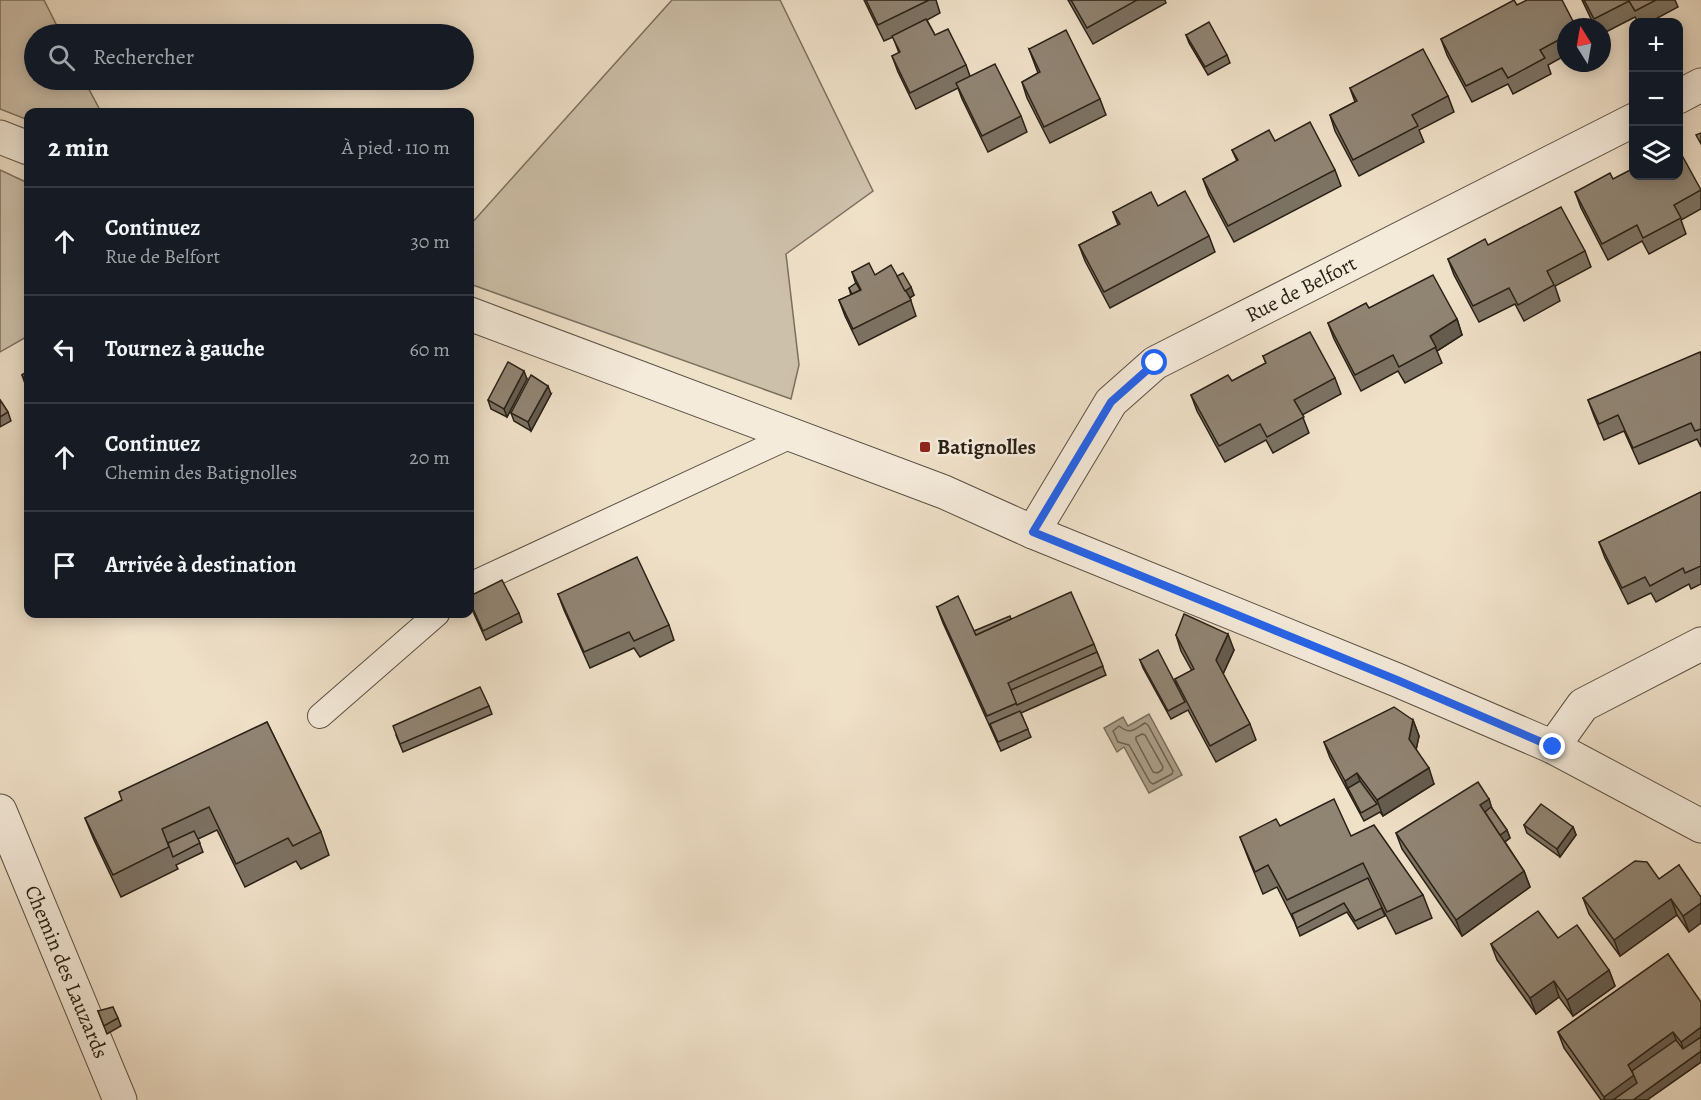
<!DOCTYPE html>
<html lang="fr">
<head>
<meta charset="utf-8">
<style>
  :root { --surface:#171b24; --page:#242831; --text:#f1f3f6; --muted:#9ea1a6; --line:#363941 }
  body { margin:0; font-family:Alegreya,serif; background:var(--page); color:var(--text) }
  .controls { position:absolute; right:18px; top:18px; display:grid; overflow:hidden; border-radius:12px; box-shadow:0 3px 15px #0003 }
  .controls button { width:54px; height:54px; display:grid; place-items:center; padding:0; border:0; border-bottom:2px solid var(--line); background:var(--surface); color:var(--text); font:30px sans-serif }
  .compass { position:absolute; left:1557px; top:18px; width:54px; height:54px; border-radius:50%; background:var(--surface); box-shadow:0 3px 15px #0003; rotate:349deg }
  .stop { position:absolute; width:18px; height:18px; margin:-14px; border:4px solid #2563eb; border-radius:50%; background:#fff }
  .stop.end { background:#2563eb; border-color:#fff; box-shadow:0 2px 6px #0008 }
  .list { margin:0; padding:0; list-style:none }
  h2 { display:flex; justify-content:space-between; align-items:center; height:78px; margin:0; padding:0 24px; font-size:26px }
  h2 small { font-size:20px; font-weight:400; color:var(--muted) }
  .list li { display:grid; grid-template-columns:39px 1fr auto; gap:18px; align-items:center; box-sizing:border-box; height:108px; padding:0 24px; border-top:2px solid var(--line) }
  .list b { display:block; font-size:22px; white-space:nowrap }
  .list p { margin:0; font-size:20px; white-space:nowrap; color:var(--muted) }
  .list em { font-size:20px; font-style:normal; color:var(--muted) }
  .icon { flex:none; width:33px; height:33px; fill:none; stroke:currentColor; stroke-width:2; stroke-linecap:round; stroke-linejoin:round }
  .map { position:relative; flex:none; width:1701px; height:1100px; overflow:hidden }
  .search { position:absolute; background:var(--surface); box-shadow:0 3px 15px #0003; left:24px; top:24px; width:450px; height:66px; display:flex; align-items:center; gap:15px; box-sizing:border-box; padding:0 21px; border-radius:33px; color:var(--muted); font-size:22px }
  .panel { position:absolute; background:var(--surface); box-shadow:0 3px 15px #0003; left:24px; top:108px; width:450px; height:510px; border-radius:12px }
  .map>svg:first-child { display:block }
  .green { fill:#cdc0aa; stroke:#7b7060; stroke-width:1.5 }
  .water { fill:#ac9f8b; stroke:#786d5c; stroke-width:1.5 }
  .lines { fill:none; stroke-linecap:round; stroke-linejoin:round }
  .shore { stroke:#6a6050; stroke-width:1.5 }
  .lane-casing { stroke:#5a5142; stroke-width:26 }
  .street-casing { stroke:#5a5142; stroke-width:35 }
  .lane { stroke:#f5ebdb; stroke-width:24 }
  .street { stroke:#f5ebdb; stroke-width:33 }
  .wall { fill:#7c7263; stroke:#292116; stroke-width:1.5 }
  .shaded-wall { fill:#655c50; stroke:#292116; stroke-width:1.5 }
  .building { fill:#908473; stroke:#292116; stroke-width:1.5 }
  .route { stroke:#2563eb; stroke-width:8 }
  .poi-dot { fill:#8f2418; stroke:#f5ebdb; stroke-width:2 }
  .labels { text-anchor:middle; stroke-width:5; stroke-linejoin:round; paint-order:stroke }
  .street-label { font-size:21px; fill:#292116; stroke:#f5ebdb }
  .poi-label { font-size:21px; font-weight:bold; fill:#292116; stroke:#f5ebdb; text-anchor:start }
</style>
</head>
<body>
<div class="map">
<svg width="1701" height="1100" viewBox="0 0 1701 1100">
  <rect width="100%" height="100%" fill="#efe0c8"/>
  <filter id="stains"><feTurbulence type="fractalNoise" baseFrequency=".00333" numOctaves="4"/><feColorMatrix values="0 0 0 0 .2 0 0 0 0 .09 0 0 0 0 .02 0 0 0 .5 -.17"/></filter>
  <radialGradient id="worn" r=".72"><stop offset=".6" stop-color="#630" stop-opacity="0"/><stop offset="1" stop-color="#630" stop-opacity=".3"/></radialGradient>
  <!-- green -->
  <g class="green">
    <path d="M0,0H44L61,34H34V80H84L101,112H28V120L0,109Z"/>
    <path d="M672,0H780L873,191L786,254L799,365L791,399L470,284V225Z"/>
    <path d="M0,170L28,183V336L0,352Z"/>
  </g>
  <!-- water -->
  <path class="water" d="M1149,714L1182,775L1149,793L1124,747L1117,752L1104,728L1123,717L1128,726Z"/>
  <g class="lines">
    <!-- shore -->
    <g class="shore">
      <path d="M1145,723L1148,725L1173,771L1172,774L1153,784L1150,782L1129,745L1118,742L1113,731L1119,726C1131,735 1133,730 1145,723Z"/>
      <path d="M1142,734L1145,735L1163,767L1162,770L1157,773L1153,772L1136,740V737Z"/>
    </g>
    <defs>
      <g id="lane">
        <path d="M470,585L791,436"/>
        <path d="M320,716L437,614"/>
      </g>
      <g id="street">
        <path d="M1678,97L1701,85"/>
        <path d="M0,137L28,148"/>
        <path d="M470,314L944,492L1033,532L1397,680L1553,747L1701,826"/>
        <path id="s1" d="M1033,532L1111,402L1155,363L1634,120"/>
        <path d="M1553,747L1583,705L1701,644"/>
        <path id="s2" d="M0,811L120,1100"/>
      </g>
    </defs>
    <!-- lane casing -->
    <use href="#lane" class="lane-casing"/>
    <!-- street casing -->
    <use href="#street" class="street-casing"/>
    <!-- lane -->
    <use href="#lane" class="lane"/>
    <!-- street -->
    <use href="#street" class="street"/>
  </g>
  <!-- wall -->
  <g class="wall">
    <path d="M864,0H936L940,13L927,20L935,35L966,65L970,76L1021,116L1027,132L988,152L962,99L958,88L916,109L898,72L892,56L899,53L893,37L884,41Z"/>
    <path d="M1068,0H1165L1166,3L1093,44Z"/>
    <path d="M1582,0H1675L1678,7L1650,22H1638L1635,17L1602,34V27H1595Z"/>
    <path d="M1517,5L1566,27V55L1548,65L1551,74L1513,94L1508,84L1472,102L1447,55L1441,39Z"/>
    <path d="M1186,35L1227,55L1230,63L1208,75L1189,43Z"/>
    <path d="M1029,49L1100,99L1106,115L1050,143L1027,98L1022,82L1038,73Z"/>
    <path d="M1350,88L1448,96L1454,112L1419,130L1424,142L1359,176L1335,131L1330,115L1355,102Z"/>
    <path d="M1275,141L1335,170L1341,186L1234,242L1209,195L1203,179L1237,161L1232,150Z"/>
    <path d="M1613,179L1701,190V209L1681,220L1686,234L1649,254L1642,241L1608,260L1581,208L1575,192Z"/>
    <path d="M1158,206L1209,236L1215,252L1110,308L1085,261L1079,245L1118,225L1113,212Z"/>
    <path d="M1488,245L1585,251L1591,267L1555,286L1560,301L1524,321L1515,304L1479,322L1454,275L1448,259Z"/>
    <path d="M852,272L875,275L914,295L910,298L916,316L859,345L845,316L839,300L851,295L849,288L856,284Z"/>
    <path d="M1369,308L1457,319L1462,335L1437,351L1442,363L1405,383L1398,371L1361,391L1334,339L1328,323Z"/>
    <path d="M1701,355V447L1697,439L1639,464L1624,431L1604,440L1594,416L1588,400Z"/>
    <path d="M1263,356L1335,378L1341,394L1302,415L1309,433L1273,453L1266,440L1225,462L1197,411L1191,395L1232,381L1266,363Z"/>
    <path d="M28,371V392L22,375Z"/>
    <path d="M527,379L507,417L491,409L488,400Z"/>
    <path d="M551,394L531,431L514,421L511,413Z"/>
    <path d="M0,400L8,412L11,421L0,427Z"/>
    <path d="M1701,492V584L1691,589L1689,584L1656,602L1651,593L1628,604L1605,558L1599,542Z"/>
    <path d="M558,594L669,625L674,640L640,657L634,648L590,668L564,610Z"/>
    <path d="M470,596L519,613L522,622L486,640L470,605Z"/>
    <path d="M937,607L974,631L1011,619L1094,644L1106,675L1021,713L1031,737L1001,751L943,623Z"/>
    <path d="M1176,635L1234,650L1223,674L1250,724L1256,740L1216,762L1188,710L1171,719L1143,668L1140,660L1177,687L1175,679L1192,671L1181,651Z"/>
    <path d="M489,706L492,714L403,752L396,735Z"/>
    <path d="M1413,720L1419,736L1416,749L1434,784L1383,816L1380,812L1364,821L1330,758L1324,742Z"/>
    <path d="M267,722L321,832L329,855L301,869L296,861L245,887L217,830L198,839L203,852L176,865L178,869L121,897L94,840L85,818L122,800Z"/>
    <path d="M1489,799L1491,807L1507,830L1510,838L1505,842L1524,871L1530,887L1462,936L1402,849L1396,833Z"/>
    <path d="M1524,825L1573,827L1576,835L1560,857L1527,833Z"/>
    <path d="M1280,826L1351,836L1423,895L1432,918L1396,934L1378,900L1385,916L1358,929L1347,912L1300,936L1295,923L1277,887L1263,894L1249,860L1240,837Z"/>
    <path d="M1679,865L1689,932L1677,915L1620,956L1589,914L1583,898L1659,879Z"/>
    <path d="M1558,938L1609,970L1615,986L1573,1016L1559,997L1536,1014L1497,960L1491,944Z"/>
    <path d="M1668,954L1701,1062L1647,1100H1601L1564,1048L1558,1032Z"/>
    <path d="M98,1011L118,1018L121,1026L107,1034Z"/>
  </g>
  <!-- shaded-wall -->
  <g class="shaded-wall">
    <path d="M911,287L914,295L908,299L905,291Z"/>
    <path d="M1457,319L1462,335L1437,351L1430,336Z"/>
    <path d="M470,363L473,371L470,376Z"/>
    <path d="M524,371L527,379L507,417L504,409Z"/>
    <path d="M548,386L551,394L531,431L528,422Z"/>
    <path d="M1228,634L1234,650L1222,676L1216,660Z"/>
    <path d="M1413,720L1419,736L1415,755L1409,739Z"/>
    <path d="M1429,768L1434,784L1383,816L1377,800Z"/>
    <path d="M1357,773L1363,789H1348L1345,781Z"/>
    <path d="M1489,799L1494,815L1483,813L1480,805Z"/>
    <path d="M1573,827L1576,835L1560,857L1557,849Z"/>
    <path d="M1507,830L1510,838L1501,844L1498,836Z"/>
    <path d="M1524,871L1530,887L1462,936L1456,920Z"/>
    <path d="M1671,899L1677,915L1620,956L1614,940Z"/>
    <path d="M1701,903V923L1689,932L1683,916Z"/>
    <path d="M1609,970L1615,986L1573,1016L1567,1000Z"/>
    <path d="M1554,981L1559,997L1536,1014L1530,998Z"/>
    <path d="M1701,1027V1047L1686,1058L1681,1042Z"/>
    <path d="M1673,1032L1679,1048L1640,1091L1627,1100H1605L1604,1097L1628,1065Z"/>
    <path d="M1701,1051V1062L1647,1100H1633Z"/>
  </g>
  <!-- building -->
  <g class="building">
    <path d="M866,0H929L878,25Z"/>
    <path d="M1071,0H1137L1087,28Z"/>
    <path d="M1514,0L1517,5L1527,0H1562L1576,27H1566V36L1540,50L1545,58L1508,78L1502,68L1466,86L1441,39Z"/>
    <path d="M1584,0H1656L1635,11L1629,1L1594,19Z"/>
    <path d="M926,19L935,35L948,29L966,65L910,93L892,56L900,52L892,36Z"/>
    <path d="M1209,22L1227,55L1205,67L1186,35Z"/>
    <path d="M1066,30L1100,99L1044,127L1022,82L1040,72L1029,49Z"/>
    <path d="M1423,49L1448,96L1412,115L1418,126L1353,160L1330,115L1357,101L1350,88Z"/>
    <path d="M995,64L1021,116L982,136L956,83Z"/>
    <path d="M1310,122L1335,170L1228,226L1203,179L1238,160L1232,150L1269,130L1275,141Z"/>
    <path d="M1701,133V144L1696,135Z"/>
    <path d="M1678,148L1701,190L1674,205L1681,218L1643,238L1637,225L1602,244L1575,192L1610,173L1613,179L1634,168V176H1678Z"/>
    <path d="M1185,191L1209,236L1104,292L1079,245L1120,224L1113,212L1151,192L1158,206Z"/>
    <path d="M1561,207L1585,251L1547,271L1554,285L1518,305L1509,288L1473,306L1448,259L1485,239L1488,245Z"/>
    <path d="M869,263L875,275L891,265L911,300L853,329L839,300L861,290L852,272Z"/>
    <path d="M903,273L911,287L905,291L897,276Z"/>
    <path d="M1433,275L1457,319L1430,336L1436,347L1399,367L1393,355L1355,375L1328,323L1366,303L1369,308Z"/>
    <path d="M856,283L860,290L852,294L849,288Z"/>
    <path d="M1310,332L1335,378L1294,400L1304,417L1267,437L1260,424L1219,446L1191,395L1228,375L1232,381L1266,363L1263,356Z"/>
    <path d="M1700,352L1701,355V429L1695,431L1691,423L1633,448L1618,415L1599,424L1588,400Z"/>
    <path d="M508,362L524,371L504,409L488,400Z"/>
    <path d="M28,371V385L22,375Z"/>
    <path d="M531,375L548,386L528,422L511,413Z"/>
    <path d="M0,400L8,412L0,417Z"/>
    <path d="M1701,492V566L1685,573L1683,568L1650,586L1645,577L1622,588L1599,542Z"/>
    <path d="M637,557L669,625L634,641L629,632L584,652L558,594Z"/>
    <path d="M502,580L519,613L483,631L470,602V596Z"/>
    <path d="M1071,592L1094,644L1008,683L1017,703L987,716L937,607L958,596L976,635Z"/>
    <path d="M1184,614L1228,634L1216,660L1250,724L1210,746L1175,679L1194,669L1176,635Z"/>
    <path d="M1010,616L1011,619L976,635L974,631Z"/>
    <path d="M1158,650L1185,702L1168,711L1140,660Z"/>
    <path d="M1097,652L1103,666L1017,705L1011,690Z"/>
    <path d="M480,687L489,706L400,744L393,726Z"/>
    <path d="M1394,707L1413,720L1409,739L1429,768L1377,800L1357,773L1345,781L1324,742Z"/>
    <path d="M1020,711L1028,729L998,742L990,724Z"/>
    <path d="M267,722L321,832L293,846L288,838L236,864L209,807L162,829L169,847L113,875L85,818L122,800L119,792Z"/>
    <path d="M1360,781L1377,804L1361,813L1348,788Z"/>
    <path d="M1478,782L1489,799L1480,805L1524,871L1456,920L1396,833Z"/>
    <path d="M1334,799L1351,836L1374,825L1423,895L1387,912L1363,863L1287,900L1268,865L1255,872L1240,837L1276,819L1280,826Z"/>
    <path d="M1541,804L1573,827L1557,849L1524,825Z"/>
    <path d="M1491,807L1507,830L1500,835L1485,812Z"/>
    <path d="M194,831L200,843L173,857L168,843Z"/>
    <path d="M1635,861L1647,862L1659,879L1679,865L1701,897V903L1683,916L1671,899L1614,940L1583,898Z"/>
    <path d="M1368,878L1382,908L1355,921L1344,903L1297,928L1292,914Z"/>
    <path d="M1538,911L1558,938L1577,925L1609,970L1567,1000L1554,981L1530,998L1491,944Z"/>
    <path d="M1668,954L1701,1002V1027L1681,1042L1673,1032L1652,1047L1628,1065L1634,1075L1604,1097L1558,1032Z"/>
    <path d="M113,1007L118,1018L104,1026L98,1011Z"/>
    <path d="M1701,1037V1051L1633,1100H1613L1637,1083L1632,1071L1676,1040L1683,1049Z"/>
  </g>
  <g class="lines">
    <!-- route -->
    <path class="route" d="M1155,363L1111,402L1033,532L1397,680L1553,747"/>
  </g>
  <!-- markers -->
  <rect class="poi-dot" x="919" y="441" width="12" height="12" rx="3"/>
  <g class="labels">
    <!-- street labels -->
    <g class="street-label">
      <text dy="7" stroke="none"><textPath href="#s1" startOffset="374">Rue de Belfort</textPath></text>
      <text dy="7" stroke="none"><textPath href="#s2" startOffset="174">Chemin des Lauzards</textPath></text>
    </g>
    <!-- poi labels -->
    <g class="poi-label">
      <text x="937" y="454">Batignolles</text>
    </g>
  </g>
  <rect width="100%" height="100%" filter="url(#stains)"/>
  <rect width="100%" height="100%" fill="url(#worn)"/>
</svg>
<div class="controls">
<button>+</button>
<button>−</button>
<button><svg class="icon" aria-label="layers" viewBox="0 0 24 24"><path d="M12 4l9 5-9 5-9-5zM3 14l9 5 9-5"/></svg></button>
</div>
<svg class="compass" viewBox="-18 -18 36 36"><path d="M0-13l5 13h-10z" fill="#e53935"/><path d="M0 13l5-13h-10z" fill="#9ea1a6"/></svg>
<div class="stop" style="left:1155px;top:363px"></div>
<div class="stop end" style="left:1553px;top:747px"></div>
<div class="search"><svg class="icon" aria-label="search" viewBox="0 0 24 24"><circle cx="10" cy="10" r="6"/><path d="M15 15l6 6"/></svg>Rechercher</div>
<section class="panel">
<h2>2 min<small>À pied · 110 m</small></h2>
<ul class="list">
<li><svg class="icon" aria-label="ahead" viewBox="0 0 24 24"><path d="M12 20V5M6 11l6-6 6 6"/></svg><div><b>Continuez</b><p>Rue de Belfort</p></div><em>30 m</em></li>
<li><svg class="icon" aria-label="left" viewBox="0 0 24 24"><path d="M17 20v-9H6M10 6l-5 5 5 5"/></svg><div><b>Tournez à gauche</b></div><em>60 m</em></li>
<li><svg class="icon" aria-label="ahead" viewBox="0 0 24 24"><path d="M12 20V5M6 11l6-6 6 6"/></svg><div><b>Continuez</b><p>Chemin des Batignolles</p></div><em>20 m</em></li>
<li><svg class="icon" aria-label="arrive" viewBox="0 0 24 24"><path d="M6 21V4h12l-3 4 3 4H6"/></svg><div><b>Arrivée à destination</b></div></li>
</ul>
</section>
</div>
</body>
</html>
